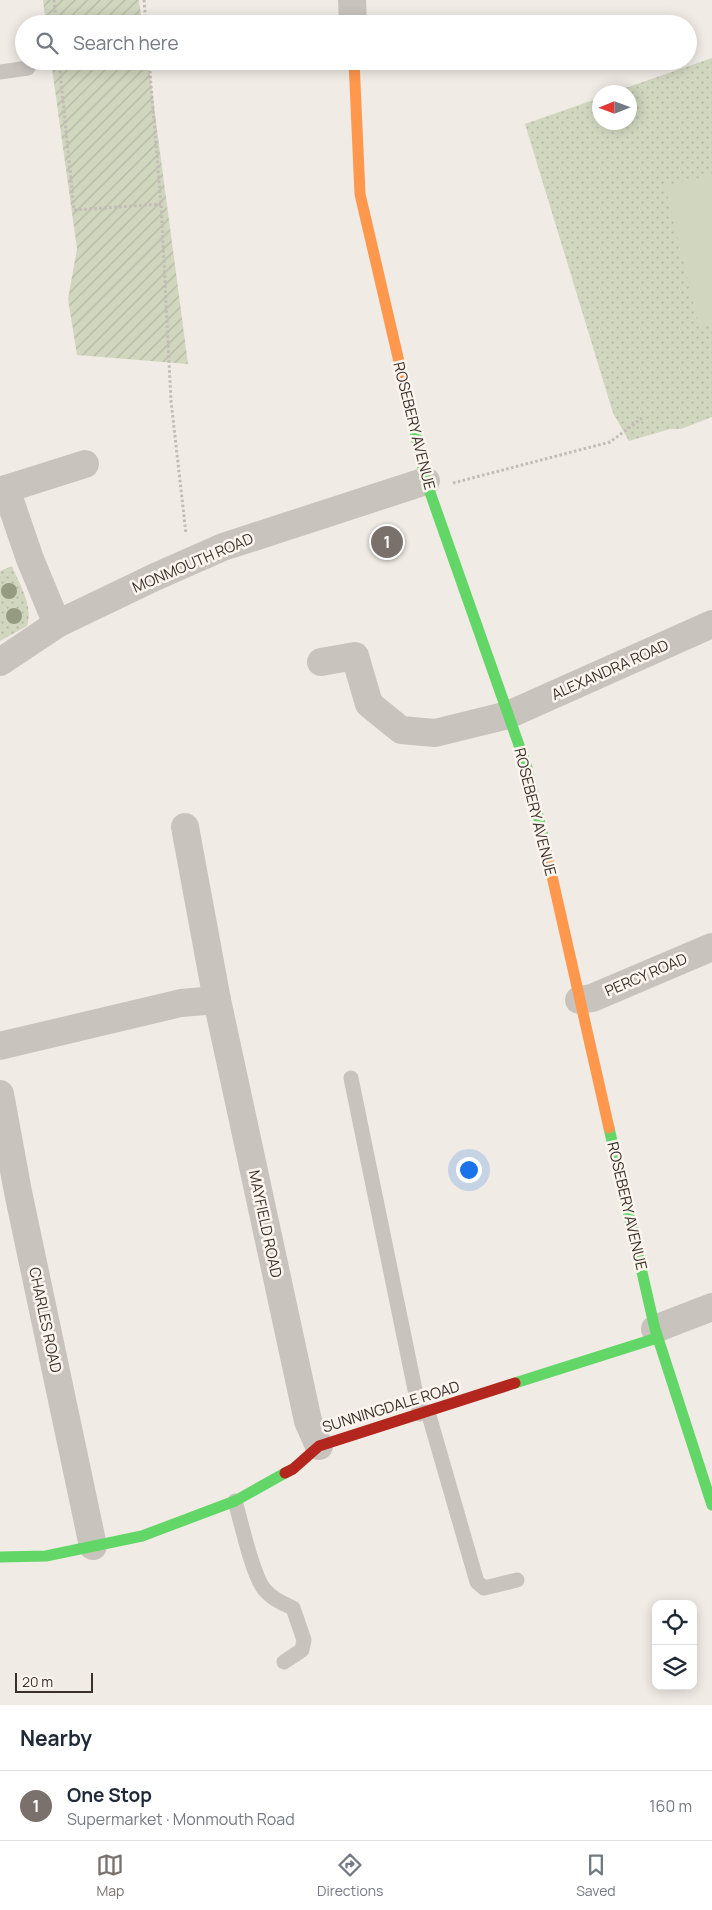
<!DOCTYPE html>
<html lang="en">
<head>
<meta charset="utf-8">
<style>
  :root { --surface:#fff; --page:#f6f6f7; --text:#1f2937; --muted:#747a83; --line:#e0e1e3; --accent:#7a716c }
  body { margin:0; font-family:Manrope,sans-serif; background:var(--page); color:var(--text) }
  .controls { position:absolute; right:15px; bottom:15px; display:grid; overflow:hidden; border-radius:10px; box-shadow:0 2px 12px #0003 }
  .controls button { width:45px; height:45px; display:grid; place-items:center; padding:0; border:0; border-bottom:1px solid var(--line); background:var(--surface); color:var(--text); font:25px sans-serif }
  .compass { position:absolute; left:592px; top:85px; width:45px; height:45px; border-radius:50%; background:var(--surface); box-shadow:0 2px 12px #0003; rotate:269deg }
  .scale { position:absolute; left:15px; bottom:12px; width:78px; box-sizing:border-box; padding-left:5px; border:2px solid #3b302b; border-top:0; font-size:14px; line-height:18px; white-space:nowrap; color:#3b302b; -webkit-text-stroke:4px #fbf5ee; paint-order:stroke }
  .you { position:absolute; left:468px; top:1169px; width:18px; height:18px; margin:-12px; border:4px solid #fff; border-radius:50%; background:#1a73e8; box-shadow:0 0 0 8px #1a73e833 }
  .badge { display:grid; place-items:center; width:32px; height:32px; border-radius:50%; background:var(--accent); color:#fff; font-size:16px; font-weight:700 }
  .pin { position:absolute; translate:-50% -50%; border:2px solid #fff; box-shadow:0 1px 5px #0006 }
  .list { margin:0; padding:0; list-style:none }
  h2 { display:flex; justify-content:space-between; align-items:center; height:65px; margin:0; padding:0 20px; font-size:21px }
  h2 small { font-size:16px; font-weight:400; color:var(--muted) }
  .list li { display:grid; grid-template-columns:32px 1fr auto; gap:15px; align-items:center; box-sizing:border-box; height:70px; padding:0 20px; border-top:1px solid var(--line) }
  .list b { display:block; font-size:19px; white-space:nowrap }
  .list p { margin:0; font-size:16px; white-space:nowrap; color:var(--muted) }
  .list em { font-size:16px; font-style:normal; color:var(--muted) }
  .icon { flex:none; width:28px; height:28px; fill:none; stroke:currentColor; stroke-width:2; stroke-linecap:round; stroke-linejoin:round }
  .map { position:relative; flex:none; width:712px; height:1705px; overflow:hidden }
  .search { position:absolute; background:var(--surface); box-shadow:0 2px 12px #0003; left:15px; right:15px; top:15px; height:55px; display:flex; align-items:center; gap:12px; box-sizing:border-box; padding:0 18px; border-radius:28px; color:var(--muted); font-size:19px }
  .sheet { height:135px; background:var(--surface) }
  nav { display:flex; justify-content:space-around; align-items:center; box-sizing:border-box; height:70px; border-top:1px solid var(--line); background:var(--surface); font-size:14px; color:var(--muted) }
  nav a { display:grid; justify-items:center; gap:2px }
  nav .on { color:var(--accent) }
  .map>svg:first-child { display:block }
  .grass { fill:url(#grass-dots) }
  .garden { fill:url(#garden-furrows) }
  .pitch { fill:#d1d6bf }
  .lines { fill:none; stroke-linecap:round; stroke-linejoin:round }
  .path { stroke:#c2bbb6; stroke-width:3; stroke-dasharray:2.5 2.5; stroke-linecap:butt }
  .lane { stroke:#c9c3be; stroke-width:15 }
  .street { stroke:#c9c3be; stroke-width:28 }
  .fast { stroke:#63d668; stroke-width:11 }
  .slow { stroke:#ff974d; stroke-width:11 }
  .jam { stroke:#b3261e; stroke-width:11 }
  .tree { fill:#959b80 }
  .labels { text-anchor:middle; stroke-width:5; stroke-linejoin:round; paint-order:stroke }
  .street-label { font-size:15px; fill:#3b302b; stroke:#fbf5ee }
</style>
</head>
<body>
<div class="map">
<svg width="712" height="1705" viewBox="0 0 712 1705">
  <defs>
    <pattern id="grass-dots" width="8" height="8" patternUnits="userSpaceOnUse" patternTransform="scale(1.25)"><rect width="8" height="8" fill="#d1d6bf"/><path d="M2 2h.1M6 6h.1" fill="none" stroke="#b4b8a4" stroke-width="1.8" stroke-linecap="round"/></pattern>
    <pattern id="garden-furrows" width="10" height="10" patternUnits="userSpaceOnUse" patternTransform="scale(1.25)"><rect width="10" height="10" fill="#d1d6bf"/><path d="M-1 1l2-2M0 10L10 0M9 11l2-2" fill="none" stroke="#b4b8a4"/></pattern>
  </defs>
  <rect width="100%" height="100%" fill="#f0ebe5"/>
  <!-- grass -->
  <g class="grass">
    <path d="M712,58V417L681,429H670L629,441L613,413L525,124L599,98L600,122H630V92H614Z"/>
    <path d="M12,566C19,584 34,606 27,626L0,641V571Z"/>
  </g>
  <!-- garden -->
  <g class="garden">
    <path d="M43,0H139L142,24H46Z"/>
    <path d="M51,61H148L188,364L77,355L68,299L77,249Z"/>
  </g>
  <!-- pitch -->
  <path class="pitch" d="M712,175V323L699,326L665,186Z"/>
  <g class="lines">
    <!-- path -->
    <g class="path">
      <path d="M54,0L56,24"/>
      <path d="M144,0L146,24"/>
      <path d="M59,61L74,210L161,204"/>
      <path d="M149,61L161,204L171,401L186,534"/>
      <path d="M453,483L610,442L642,418"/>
    </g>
    <!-- lane -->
    <g class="lane">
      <path d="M0,72L28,68"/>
      <path d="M351,1078L420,1414"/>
      <path d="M428,1412L477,1582L484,1588L517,1580"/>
      <path d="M235,1501C241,1521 252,1574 264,1589C271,1598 282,1603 293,1608L304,1640L302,1650L284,1662"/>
    </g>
    <!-- street -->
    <g class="street">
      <path d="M352,0L353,24"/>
      <path d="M6,489L30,559L57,624"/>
      <path d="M0,491L85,464"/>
      <path d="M0,662L57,624L155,577L223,547L426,481"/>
      <path d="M321,662L355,656L369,704L401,730L435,733L508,715L712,624"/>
      <path d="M185,827L217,1000L308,1421L319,1446"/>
      <path d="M579,1000L592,998L712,947"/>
      <path d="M0,1046L181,1003L217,1000"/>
      <path d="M0,1094L18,1192L93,1546"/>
      <path d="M655,1329L712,1307"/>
    </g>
    <!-- fast -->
    <g class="fast">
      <path d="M403,379L426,481L527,768L547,854"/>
      <path d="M609,1128L655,1329L712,1505"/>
      <path d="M515,1383L657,1338"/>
      <path d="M0,1557L46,1556L142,1536L235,1501L285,1473"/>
    </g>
    <!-- slow -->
    <g class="slow">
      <path d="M354,61L360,194L403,379"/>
      <path d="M547,854L609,1128"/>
    </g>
    <!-- jam -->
    <path class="jam" d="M285,1473L293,1469L319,1446L515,1383"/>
  </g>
  <!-- trees -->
  <g class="tree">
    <circle cx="9" cy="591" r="8"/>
    <circle cx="14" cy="616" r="8"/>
  </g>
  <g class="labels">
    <!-- street labels -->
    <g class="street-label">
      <text transform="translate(414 426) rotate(76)" y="5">ROSEBERY AVENUE</text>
      <text transform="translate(193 563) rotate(-23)" y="5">MONMOUTH ROAD</text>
      <text transform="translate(610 670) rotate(-24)" y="5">ALEXANDRA ROAD</text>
      <text transform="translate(535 812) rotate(76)" y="5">ROSEBERY AVENUE</text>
      <text transform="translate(646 975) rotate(-23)" y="5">PERCY ROAD</text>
      <text transform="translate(627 1206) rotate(77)" y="5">ROSEBERY AVENUE</text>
      <text transform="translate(265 1224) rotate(78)" y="5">MAYFIELD ROAD</text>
      <text transform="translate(45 1320) rotate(78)" y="5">CHARLES ROAD</text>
      <text transform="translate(391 1407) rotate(-17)" y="5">SUNNINGDALE ROAD</text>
    </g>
  </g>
</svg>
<div class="controls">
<button><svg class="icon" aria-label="locate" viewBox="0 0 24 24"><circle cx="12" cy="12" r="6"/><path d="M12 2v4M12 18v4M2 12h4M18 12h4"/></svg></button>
<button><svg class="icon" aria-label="layers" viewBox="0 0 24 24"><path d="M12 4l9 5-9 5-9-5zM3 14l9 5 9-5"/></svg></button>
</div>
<svg class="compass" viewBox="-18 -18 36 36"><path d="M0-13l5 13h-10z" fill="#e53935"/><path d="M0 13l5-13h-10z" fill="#747a83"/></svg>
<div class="scale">20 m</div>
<div class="you"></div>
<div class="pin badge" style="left:387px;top:542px">1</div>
<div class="search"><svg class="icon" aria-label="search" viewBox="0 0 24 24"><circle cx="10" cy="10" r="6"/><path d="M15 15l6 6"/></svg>Search here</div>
</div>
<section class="sheet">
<h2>Nearby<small></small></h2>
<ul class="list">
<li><span class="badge">1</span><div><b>One Stop</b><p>Supermarket · Monmouth Road</p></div><em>160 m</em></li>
</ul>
</section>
<nav>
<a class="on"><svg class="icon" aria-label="map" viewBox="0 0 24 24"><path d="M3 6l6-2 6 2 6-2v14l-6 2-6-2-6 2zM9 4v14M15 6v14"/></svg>Map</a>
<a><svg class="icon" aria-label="directions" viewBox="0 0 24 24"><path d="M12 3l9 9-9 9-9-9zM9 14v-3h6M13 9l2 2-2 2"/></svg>Directions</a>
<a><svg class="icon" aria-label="saved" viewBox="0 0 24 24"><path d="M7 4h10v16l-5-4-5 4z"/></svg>Saved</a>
</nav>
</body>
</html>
